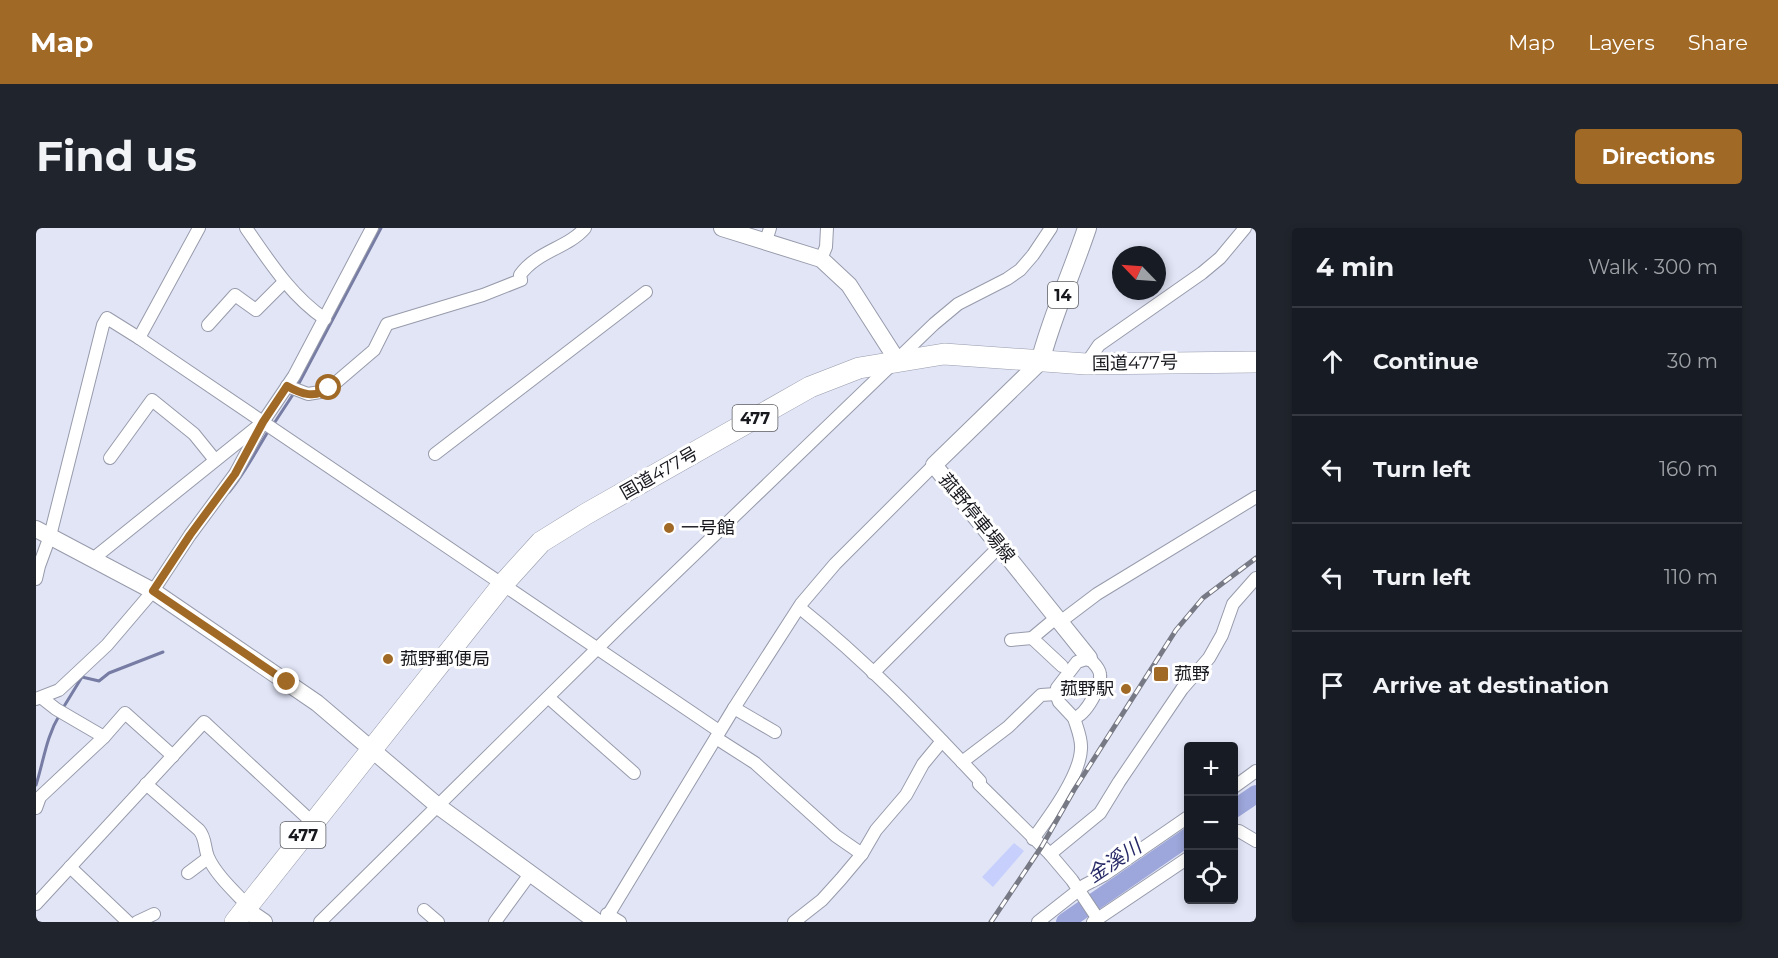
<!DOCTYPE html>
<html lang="en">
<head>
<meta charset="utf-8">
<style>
  :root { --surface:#171b24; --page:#20242c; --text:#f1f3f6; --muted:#9ea1a6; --line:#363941; --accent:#a16926 }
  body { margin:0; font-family:Montserrat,"Noto Sans JP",sans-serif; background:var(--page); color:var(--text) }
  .controls { position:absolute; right:18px; bottom:18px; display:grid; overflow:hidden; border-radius:6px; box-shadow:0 3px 9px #0003 }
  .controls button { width:54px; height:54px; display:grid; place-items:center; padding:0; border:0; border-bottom:2px solid var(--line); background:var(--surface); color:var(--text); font:30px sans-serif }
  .compass { position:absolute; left:1076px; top:18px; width:54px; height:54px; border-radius:50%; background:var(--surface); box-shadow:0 3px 9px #0003; rotate:295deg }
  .stop { position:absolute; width:18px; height:18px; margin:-14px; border:4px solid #a16926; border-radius:50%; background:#fff }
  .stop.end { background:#a16926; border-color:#fff; box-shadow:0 2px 6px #0008 }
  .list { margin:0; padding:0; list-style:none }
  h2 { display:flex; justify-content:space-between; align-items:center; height:78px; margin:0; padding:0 24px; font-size:26px }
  h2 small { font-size:20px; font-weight:400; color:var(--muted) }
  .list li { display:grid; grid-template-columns:39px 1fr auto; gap:18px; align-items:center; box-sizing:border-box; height:108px; padding:0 24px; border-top:2px solid var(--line) }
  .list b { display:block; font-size:22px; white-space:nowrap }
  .list em { font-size:20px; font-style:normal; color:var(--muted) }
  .icon { flex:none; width:33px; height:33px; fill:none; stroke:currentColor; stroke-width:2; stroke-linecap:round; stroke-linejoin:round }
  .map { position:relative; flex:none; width:1220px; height:694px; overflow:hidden; border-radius:6px }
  header { display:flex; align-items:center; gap:36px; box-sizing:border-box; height:84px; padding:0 30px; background:var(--accent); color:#fff }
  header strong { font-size:28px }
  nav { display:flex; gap:33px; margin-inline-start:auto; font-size:21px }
  .intro { display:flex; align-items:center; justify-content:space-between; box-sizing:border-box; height:144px; padding:0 36px }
  h1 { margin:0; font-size:42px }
  .button { padding:15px 27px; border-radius:6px; background:var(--accent); color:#fff; font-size:21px; font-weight:700 }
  main { display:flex; gap:36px; padding:0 36px }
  aside { flex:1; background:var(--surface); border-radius:6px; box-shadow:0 3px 9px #0003 }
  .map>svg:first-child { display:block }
  .green { fill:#c7d0fd }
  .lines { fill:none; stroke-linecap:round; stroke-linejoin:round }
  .stream { stroke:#767ca3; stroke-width:3 }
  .river { stroke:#9ea7db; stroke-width:18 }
  .street-casing { stroke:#979bab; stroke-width:14 }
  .secondary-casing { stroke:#979bab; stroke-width:18 }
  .primary-casing { stroke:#979bab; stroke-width:20 }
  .highway-casing { stroke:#979bab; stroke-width:22 }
  .street { stroke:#fff; stroke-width:12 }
  .secondary { stroke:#fff; stroke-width:16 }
  .primary { stroke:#fff; stroke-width:18 }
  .highway { stroke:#fff; stroke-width:21 }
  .rail-casing { stroke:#777984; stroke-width:5 }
  .rail { stroke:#fff; stroke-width:3; stroke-dasharray:9; stroke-linecap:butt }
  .route { stroke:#a16926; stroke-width:8 }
  .poi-dot { fill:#a16926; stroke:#fff; stroke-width:2 }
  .labels { text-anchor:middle; stroke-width:6; stroke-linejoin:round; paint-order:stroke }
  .shield { fill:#fff; stroke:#5d5e62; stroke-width:1.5 }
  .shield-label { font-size:16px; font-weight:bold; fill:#18191f }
  .street-label { font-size:18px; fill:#18191f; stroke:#fff }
  .poi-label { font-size:18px; fill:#18191f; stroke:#fff; text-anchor:start }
  .water-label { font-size:20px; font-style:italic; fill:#272a67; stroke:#fff }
</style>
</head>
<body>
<header>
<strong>Map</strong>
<nav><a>Map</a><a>Layers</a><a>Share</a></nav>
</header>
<div class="intro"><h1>Find us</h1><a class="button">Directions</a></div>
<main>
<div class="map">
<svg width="1220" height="694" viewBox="0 0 1220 694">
  <rect width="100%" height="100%" fill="#e1e5f6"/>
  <!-- green -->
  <path class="green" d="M978,615L988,623L957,659L946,649Z"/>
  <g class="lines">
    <!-- stream -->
    <g class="stream">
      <path d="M261,159L345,0"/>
      <path d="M237,197L258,165"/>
      <path d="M193,264C209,245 220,223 233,202"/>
      <path d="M27,480L46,449L63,453L73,445L127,424"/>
      <path d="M0,557C8,532 10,509 24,486"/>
    </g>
    <!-- river -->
    <g class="river">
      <path d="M1198,581L1220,566"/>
      <path d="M1029,694L1152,609"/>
    </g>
    <defs>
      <g id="street">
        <path d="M210,0C233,33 255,68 289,91"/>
        <path d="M730,13L734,0"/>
        <path d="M785,31L790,19L791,0"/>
        <path d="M172,97L199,67L220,82L248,54"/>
        <path d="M103,110L163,0"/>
        <path d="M1050,136L1063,117L1166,45L1184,30L1209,0"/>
        <path d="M251,158L272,166L290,163L338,122L351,96L447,67L485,52L484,47C501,23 532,20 549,0"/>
        <path d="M399,226L610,64"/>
        <path d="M74,230L116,172L158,206L179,232"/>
        <path d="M58,330L221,199"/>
        <path d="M0,351L3,338L14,308L67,97L71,90L103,110L683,503"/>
        <path d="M764,380C829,432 887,492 944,553L943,556L1014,626L1036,652L1062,691"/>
        <path d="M1024,394L1061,366L1220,269"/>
        <path d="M996,410L1026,438"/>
        <path d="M975,412L996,410L1020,390"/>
        <path d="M1053,430C1057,435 1063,439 1064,446C1066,458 1050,487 1038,490L1023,474L1020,466L1021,460L1041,434Z"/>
        <path d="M837,445L964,318"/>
        <path d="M6,470L20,481L68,509"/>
        <path d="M513,470L598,545"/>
        <path d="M0,471L23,462L71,417L117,363L154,307L199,246L227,194L258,148L336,0"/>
        <path d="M698,480L739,504"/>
        <path d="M680,510L719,535L800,608L826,626"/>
        <path d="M926,534L972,499L1005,467L1020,466"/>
        <path d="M110,556L163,602C170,610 168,619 172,629C180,647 199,664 212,678"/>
        <path d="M1198,559L1220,543"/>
        <path d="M0,580L4,569L68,509L89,485L137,528"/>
        <path d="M1198,603H1203L1220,613"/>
        <path d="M997,611C1013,589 1044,548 1045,521C1046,511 1041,500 1038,490"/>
        <path d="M1014,626L1064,585L1083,554L1146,461L1173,430L1186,407L1197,376L1220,350"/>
        <path d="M34,639L92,694"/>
        <path d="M152,645L172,630"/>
        <path d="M0,676L168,494L277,595"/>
        <path d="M388,682L402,694"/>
        <path d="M571,686L584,694"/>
        <path d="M101,694L118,686"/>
        <path d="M284,694L584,398L898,96L922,76L971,51L984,42L997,27L1015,0"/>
        <path d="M459,694L494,646"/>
        <path d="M568,694L698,480L765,376L799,336L898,237"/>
        <path d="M758,694L786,672L805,651L826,626L840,602L870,567L887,536L906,513"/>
        <path d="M1002,694L1049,657L1068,647L1152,589"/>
        <path d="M1057,694L1152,630"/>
      </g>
      <g id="secondary">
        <path d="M686,0L785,31L813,57L861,132"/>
        <path d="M1004,134L898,237L1053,430"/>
        <path d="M0,301L117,363L281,475L402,578L561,694"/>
        <path d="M209,681L228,694"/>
      </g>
      <path id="primary" d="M1004,134C1016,88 1036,45 1051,0"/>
      <path id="highway" d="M199,694L467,356L505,314L550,286L774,159L823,140L908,126L1050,136L1220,134"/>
    </defs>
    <!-- street casing -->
    <use href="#street" class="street-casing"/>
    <!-- secondary casing -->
    <use href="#secondary" class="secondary-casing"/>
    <!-- primary casing -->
    <use href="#primary" class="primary-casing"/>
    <!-- highway casing -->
    <use href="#highway" class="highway-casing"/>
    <!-- street -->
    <use href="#street" class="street"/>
    <!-- secondary -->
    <use href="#secondary" class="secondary"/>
    <!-- primary -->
    <use href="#primary" class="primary"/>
    <!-- highway -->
    <use href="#highway" class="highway"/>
    <defs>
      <path id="rail" d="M955,694L1006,618L1038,562L1140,402L1167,370L1220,330"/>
    </defs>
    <!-- rail casing -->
    <use href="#rail" class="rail-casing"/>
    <!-- rail -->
    <use href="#rail" class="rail"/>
  </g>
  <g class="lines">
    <!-- route -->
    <path class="route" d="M251,454L117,363L154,307L199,246L227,194L251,158C265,166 280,171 293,160"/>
  </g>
  <!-- markers -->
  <g class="poi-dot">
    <circle cx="633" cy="300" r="6"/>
    <circle cx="352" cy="431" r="6"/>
    <rect x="1117" y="438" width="16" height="16" rx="3"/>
    <circle cx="1090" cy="461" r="6"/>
  </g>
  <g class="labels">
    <!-- shield labels -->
    <g class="shield">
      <rect x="1012" y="54" width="30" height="26" rx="4.5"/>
      <rect x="696.5" y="177" width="45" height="26" rx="4.5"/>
      <rect x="244.5" y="594" width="45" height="26" rx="4.5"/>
    </g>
    <g class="shield-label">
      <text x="1027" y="73">14</text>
      <text x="719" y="196">477</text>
      <text x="267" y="613">477</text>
    </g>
    <!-- street labels -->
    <g class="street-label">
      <text transform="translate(1099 135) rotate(-1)" y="6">国道477号</text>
      <text transform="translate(623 245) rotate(-30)" y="6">国道477号</text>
      <text transform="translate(941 290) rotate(51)" y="6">菰野停車場線</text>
    </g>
    <!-- poi labels -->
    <g class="poi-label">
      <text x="645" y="306">一号館</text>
      <text x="364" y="437">菰野郵便局</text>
      <text x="1138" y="452">菰野</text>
      <text x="1078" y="467" text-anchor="end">菰野駅</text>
    </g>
    <!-- water labels -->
    <g class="water-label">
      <text transform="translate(1078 633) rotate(-34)" y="7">金溪川</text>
    </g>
  </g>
</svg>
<div class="controls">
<button>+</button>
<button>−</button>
<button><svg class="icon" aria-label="locate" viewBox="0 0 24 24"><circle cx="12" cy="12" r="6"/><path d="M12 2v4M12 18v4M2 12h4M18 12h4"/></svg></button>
</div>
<svg class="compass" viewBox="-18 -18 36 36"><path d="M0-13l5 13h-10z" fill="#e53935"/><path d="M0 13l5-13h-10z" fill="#9ea1a6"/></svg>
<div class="stop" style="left:293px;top:160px"></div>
<div class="stop end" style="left:251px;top:454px"></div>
</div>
<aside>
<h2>4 min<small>Walk · 300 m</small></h2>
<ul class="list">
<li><svg class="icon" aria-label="ahead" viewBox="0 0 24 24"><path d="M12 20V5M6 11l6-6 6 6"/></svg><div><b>Continue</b></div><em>30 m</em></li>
<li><svg class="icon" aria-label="left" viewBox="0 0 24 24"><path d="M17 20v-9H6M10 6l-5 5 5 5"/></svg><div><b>Turn left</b></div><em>160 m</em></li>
<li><svg class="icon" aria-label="left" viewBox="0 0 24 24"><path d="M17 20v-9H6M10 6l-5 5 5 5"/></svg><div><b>Turn left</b></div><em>110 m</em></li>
<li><svg class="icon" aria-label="arrive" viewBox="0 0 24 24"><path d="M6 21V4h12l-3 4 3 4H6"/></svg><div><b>Arrive at destination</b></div></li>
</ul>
</aside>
</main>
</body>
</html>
